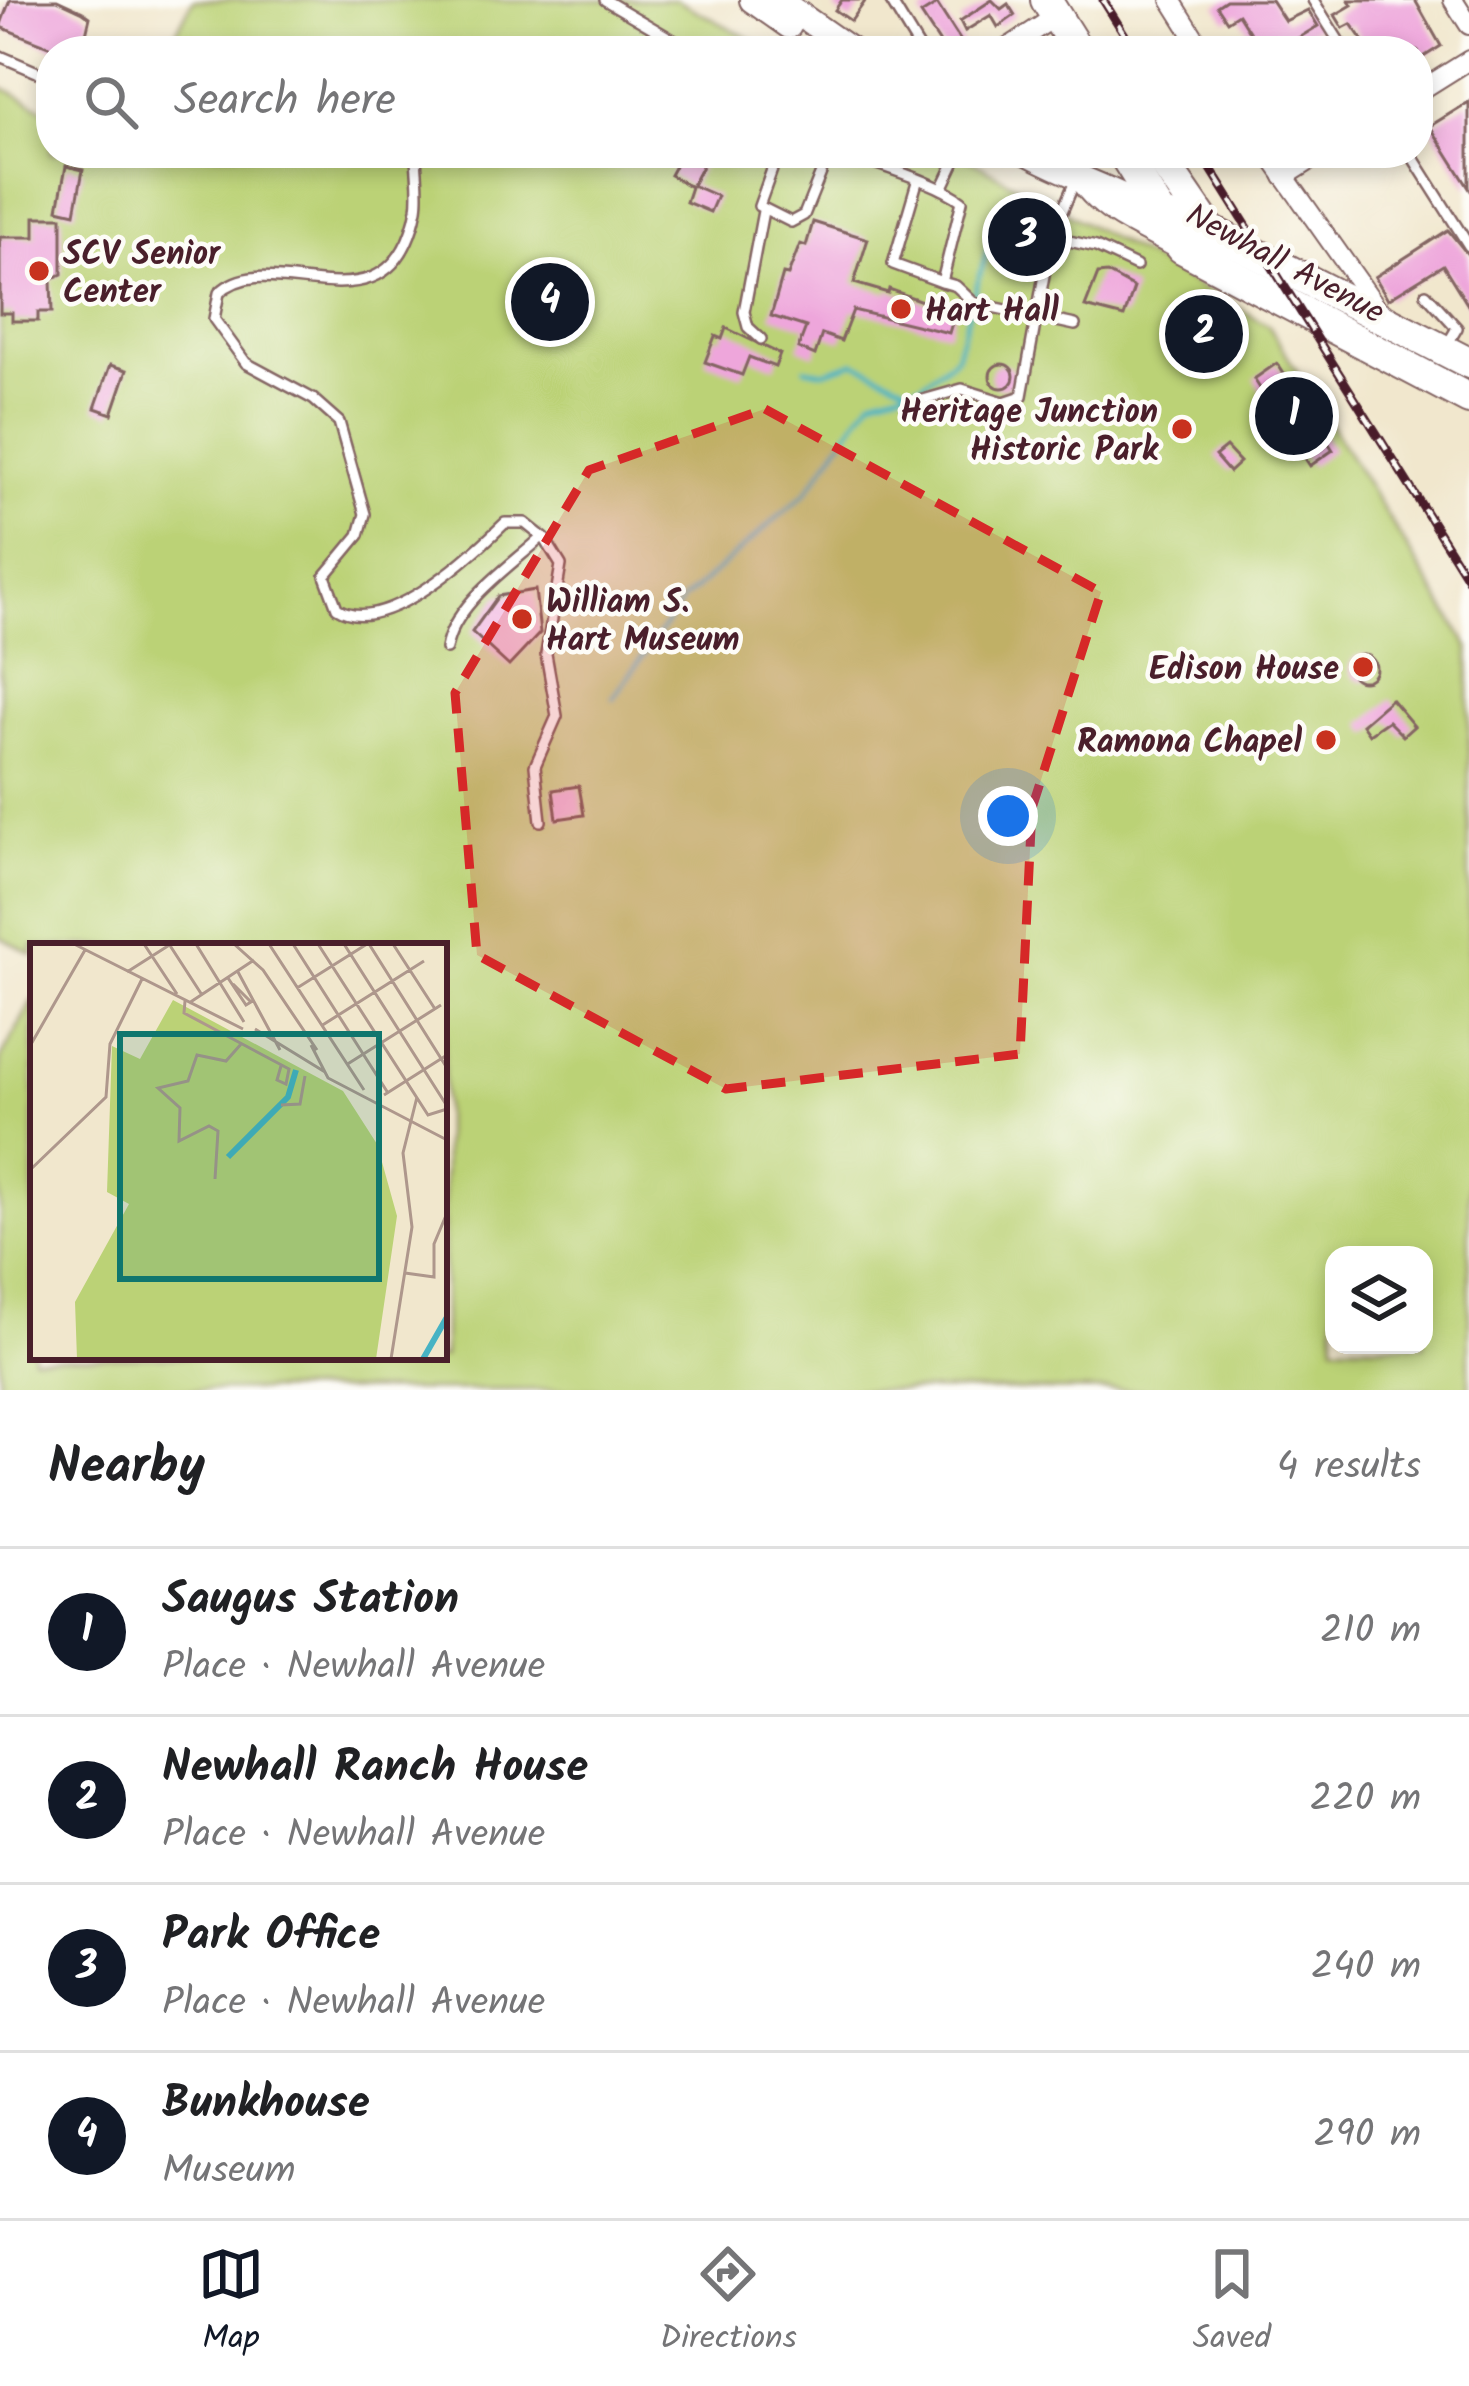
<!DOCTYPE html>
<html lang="en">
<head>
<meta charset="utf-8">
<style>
  :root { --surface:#fff; --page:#f6f6f6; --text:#202124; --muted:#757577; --line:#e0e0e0; --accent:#111827 }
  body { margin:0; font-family:Kalam,sans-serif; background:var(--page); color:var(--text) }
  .controls { position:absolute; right:36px; bottom:36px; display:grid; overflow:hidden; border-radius:24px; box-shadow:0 6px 18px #0003 }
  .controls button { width:108px; height:108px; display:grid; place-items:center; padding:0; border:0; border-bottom:3px solid var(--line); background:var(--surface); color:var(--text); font:60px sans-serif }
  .you { position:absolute; left:1008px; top:816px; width:42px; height:42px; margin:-30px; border:9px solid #fff; border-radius:50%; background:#1a73e8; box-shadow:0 0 0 18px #1a73e833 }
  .badge { display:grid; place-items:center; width:78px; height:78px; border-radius:50%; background:var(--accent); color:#fff; font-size:39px; font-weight:700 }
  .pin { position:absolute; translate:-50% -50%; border:6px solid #fff; box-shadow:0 3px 12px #0006 }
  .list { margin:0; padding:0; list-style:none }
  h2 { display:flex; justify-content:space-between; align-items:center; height:156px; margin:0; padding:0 48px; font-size:51px }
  h2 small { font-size:39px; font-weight:400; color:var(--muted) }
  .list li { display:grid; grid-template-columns:78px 1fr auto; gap:36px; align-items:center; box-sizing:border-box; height:168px; padding:0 48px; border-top:3px solid var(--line) }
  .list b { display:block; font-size:45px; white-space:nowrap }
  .list p { margin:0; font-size:39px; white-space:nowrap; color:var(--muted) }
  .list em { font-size:39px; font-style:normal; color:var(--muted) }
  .icon { flex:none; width:66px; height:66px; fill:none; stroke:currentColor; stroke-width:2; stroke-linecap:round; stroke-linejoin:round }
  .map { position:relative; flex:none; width:1469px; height:1390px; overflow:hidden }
  .search { position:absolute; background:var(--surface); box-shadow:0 6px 18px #0003; left:36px; right:36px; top:36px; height:132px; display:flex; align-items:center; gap:30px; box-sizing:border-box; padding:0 42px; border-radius:48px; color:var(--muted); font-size:45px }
  .sheet { height:828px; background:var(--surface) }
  nav { display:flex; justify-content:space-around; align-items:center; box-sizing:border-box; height:168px; border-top:3px solid var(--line); background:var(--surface); font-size:33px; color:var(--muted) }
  nav a { display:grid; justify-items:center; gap:6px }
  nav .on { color:var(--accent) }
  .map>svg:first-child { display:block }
  .park { fill:#bbd276; stroke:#827850; stroke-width:3; fill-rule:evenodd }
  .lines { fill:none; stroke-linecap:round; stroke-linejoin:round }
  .stream { stroke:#47b3c4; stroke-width:4.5 }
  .building { fill:#eea6db }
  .service-casing { stroke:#846564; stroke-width:14 }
  .minor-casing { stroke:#846564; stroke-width:22 }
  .tertiary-casing { stroke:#846564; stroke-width:28 }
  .primary-casing { stroke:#846564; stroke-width:34 }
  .service { stroke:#fff; stroke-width:9 }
  .minor { stroke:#fff; stroke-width:18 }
  .tertiary { stroke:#fff; stroke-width:24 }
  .primary { stroke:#fff; stroke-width:30 }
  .rail-casing { stroke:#4a1f2b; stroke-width:9 }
  .rail { stroke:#fdfcf7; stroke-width:4.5; stroke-dasharray:14; stroke-linecap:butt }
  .marked { fill:#d62828; fill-opacity:0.2; stroke:#d62828; stroke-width:9; stroke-dasharray:24 15; stroke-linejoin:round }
  .poi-dot { fill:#c8321e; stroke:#fdfcf7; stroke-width:4.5 }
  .labels { text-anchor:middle; stroke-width:9; stroke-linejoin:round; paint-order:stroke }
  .poi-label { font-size:33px; font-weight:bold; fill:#4a1f2b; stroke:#fdfcf7; text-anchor:start }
  .street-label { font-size:33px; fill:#4a1f2b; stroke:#fdfcf7 }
  .inset-river { fill:none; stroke:#47b3c4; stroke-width:6 }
  .inset-road { fill:none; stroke:#ae978c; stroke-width:3 }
  .view { fill:#0f766e; fill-opacity:0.15; stroke:#0f766e; stroke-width:6 }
  .inset-edge { fill:none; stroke:#4a1f2b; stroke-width:6 }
</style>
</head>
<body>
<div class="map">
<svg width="1469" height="1390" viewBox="0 0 1469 1390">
  <rect width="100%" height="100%" fill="#fdfcf7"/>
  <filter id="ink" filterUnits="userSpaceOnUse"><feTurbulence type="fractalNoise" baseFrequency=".00833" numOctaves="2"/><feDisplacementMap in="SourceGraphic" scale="24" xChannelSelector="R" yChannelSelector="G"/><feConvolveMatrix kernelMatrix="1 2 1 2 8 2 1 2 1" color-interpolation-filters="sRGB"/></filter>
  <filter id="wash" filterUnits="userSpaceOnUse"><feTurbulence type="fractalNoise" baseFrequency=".004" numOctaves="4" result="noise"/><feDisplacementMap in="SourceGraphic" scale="48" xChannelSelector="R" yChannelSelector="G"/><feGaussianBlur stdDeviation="2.7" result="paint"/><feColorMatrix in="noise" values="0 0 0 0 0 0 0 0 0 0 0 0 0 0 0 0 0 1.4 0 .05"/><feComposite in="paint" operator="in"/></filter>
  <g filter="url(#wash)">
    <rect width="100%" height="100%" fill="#f1e7cd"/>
    <!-- park -->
    <g class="park">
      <path d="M193,0H676L774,51H166Z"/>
      <path d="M0,86L51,113V153H958L1268,325L1469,647V1390H0V1060L33,1000V1357H444V946H33V955L0,937ZM1334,1255H1424V1345H1334Z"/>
    </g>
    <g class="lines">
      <!-- stream -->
      <g class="stream">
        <path d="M805,368L824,372L854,362L905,385"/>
        <path d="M613,698L683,600L806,493L872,398L922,384L956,356L1000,207"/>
      </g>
    </g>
    <g id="blocks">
      <!-- building -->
      <g class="building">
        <path d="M10,0H57L83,12L90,17L82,51H61L0,27Z"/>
        <path d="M842,0H866L851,21L835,10Z"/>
        <path d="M992,0L1001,9L1008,4L1015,15L998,27L991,15L965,31L960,21Z"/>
        <path d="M1226,0H1271L1285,21L1308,10L1318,26L1277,51H1238L1255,41L1238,14L1227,21L1217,6Z"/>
        <path d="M1349,0H1415L1441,46L1422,58L1418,51H1370L1351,24L1343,28L1335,15L1352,5Z"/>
        <path d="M937,4L964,46L956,51H945L921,14Z"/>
        <path d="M1469,102V188L1430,126Z"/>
        <path d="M682,153H709L692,185L717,196L710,212L686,202L691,187L670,175Z"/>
        <path d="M66,166L83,170L75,213L58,209Z"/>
        <path d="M35,217H62V274L51,279L52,312H38V321H12V313H0V237H35Z"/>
        <path d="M1022,217L1041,225L1032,259L1012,254Z"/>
        <path d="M813,222L868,239L854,283L888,293L889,289L955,313L949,333L853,310L841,341L822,334L815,355L798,348L806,327L771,316L783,274L788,275L800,244L806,246Z"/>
        <path d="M1448,230L1469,256V307L1443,265L1388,299L1375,277Z"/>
        <path d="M1107,273L1134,288L1124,317L1085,307L1098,274Z"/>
        <path d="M553,288L568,305L544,320L533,301Z"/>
        <path d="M1218,307L1229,315L1222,331L1232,338L1214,364L1177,338L1192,316L1205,326Z"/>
        <path d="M726,328L780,354L775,367L749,357L742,375L705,362L715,336L722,339Z"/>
        <path d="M1277,363L1333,450L1310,466L1254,379Z"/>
        <circle cx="1002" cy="376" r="12"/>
        <path d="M110,365L127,370L112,414L95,408Z"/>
        <path d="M1226,447L1240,462L1229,472L1215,456Z"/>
        <path d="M535,590L540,633L509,666L472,632L498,596Z"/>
        <circle cx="1363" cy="668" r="13"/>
        <path d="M1391,699L1414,726L1403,736L1388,721L1369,734L1362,724Z"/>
        <path d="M579,786L584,815L557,819L553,790Z"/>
      </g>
    </g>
  </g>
  <g filter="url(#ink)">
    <use href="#blocks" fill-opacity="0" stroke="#846564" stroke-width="3"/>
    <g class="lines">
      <defs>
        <g id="service">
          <path d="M605,0L692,51"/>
          <path d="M890,0L921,51"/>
          <path d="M1313,0L1345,51"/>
          <path d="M0,56L51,78"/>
          <path d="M416,153C416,171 420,191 417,209C391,345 270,241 219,293L214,319L246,363L313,399L339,422L365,514L359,535L325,576L337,608C383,638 471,556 505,523H525L545,539L561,565L546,654L557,716L535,766L541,821"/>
          <path d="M555,153H609"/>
          <path d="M778,153L759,206L791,222L804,215L829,153"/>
          <path d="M847,153C879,166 935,181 962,201L942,282L893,264L917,182"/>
          <path d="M1410,153L1469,246"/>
          <path d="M1076,179L1051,237L1096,247L1136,266"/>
          <path d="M942,189L959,153"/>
          <path d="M942,282L956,286L974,303L1075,325"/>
          <path d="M1426,294L1457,328L1447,345"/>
          <path d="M761,339L748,327L744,312L763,211"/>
          <path d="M916,402L962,389L1004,402L1022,396L1051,237"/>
          <path d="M446,649C454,603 510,567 542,537"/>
        </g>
        <g id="minor">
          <path d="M1171,0L1203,51"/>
          <path d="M1453,0L1469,25"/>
          <path d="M1003,51L1056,16"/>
          <path d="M1418,92L1469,60"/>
          <path d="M1268,153L1382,315"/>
          <path d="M1284,177L1322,153"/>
        </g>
        <g id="tertiary">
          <path d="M752,0L789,26"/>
          <path d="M779,0L852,51"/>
          <path d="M1028,153C1072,177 1117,190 1160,215"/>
          <path d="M1066,153C1092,209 1128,219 1180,247"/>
        </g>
        <g id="primary">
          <path d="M1046,0L1078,51"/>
          <path d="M1123,153L1182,248L1469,399"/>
          <path d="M1157,153L1210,230"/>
          <path d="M1163,216L1210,230L1469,363"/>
        </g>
      </defs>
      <!-- service casing -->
      <use href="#service" class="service-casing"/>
      <!-- minor casing -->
      <use href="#minor" class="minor-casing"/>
      <!-- tertiary casing -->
      <use href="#tertiary" class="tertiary-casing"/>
      <!-- primary casing -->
      <use href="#primary" class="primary-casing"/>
      <!-- service -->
      <use href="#service" class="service"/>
      <!-- minor -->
      <use href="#minor" class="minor"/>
      <!-- tertiary -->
      <use href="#tertiary" class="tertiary"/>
      <!-- primary -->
      <use href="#primary" class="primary"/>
      <defs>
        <g id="rail">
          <path d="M1103,0L1135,51"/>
          <path d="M1201,153L1469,581"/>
        </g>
      </defs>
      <!-- rail casing -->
      <use href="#rail" class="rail-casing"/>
      <!-- rail -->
      <use href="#rail" class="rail"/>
    </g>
  </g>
  <!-- marked area -->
  <path class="marked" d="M765,409L1101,592L1032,808L1020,1054L726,1089L477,955L455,693L589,470Z"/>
  <!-- markers -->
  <g class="poi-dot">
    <circle cx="39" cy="271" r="12"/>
    <circle cx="901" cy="309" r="12"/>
    <circle cx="1182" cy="429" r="12"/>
    <circle cx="522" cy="619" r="12"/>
    <circle cx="1363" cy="667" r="12"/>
    <circle cx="1326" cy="740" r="12"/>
  </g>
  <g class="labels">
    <!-- poi labels -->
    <g class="poi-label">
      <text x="63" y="264">SCV Senior<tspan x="63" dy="38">Center</tspan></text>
      <text x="925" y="321">Hart Hall</text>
      <text x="1158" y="422" text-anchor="end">Heritage Junction<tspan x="1158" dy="38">Historic Park</tspan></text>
      <text x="546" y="612">William S.<tspan x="546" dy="38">Hart Museum</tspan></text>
      <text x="1339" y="679" text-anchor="end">Edison House</text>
      <text x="1302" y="752" text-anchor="end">Ramona Chapel</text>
    </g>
    <!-- street labels -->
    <g class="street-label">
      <text transform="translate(1286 262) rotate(28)" y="12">Newhall Avenue</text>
    </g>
  </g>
  <!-- overview -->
  <g transform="translate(30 943)">
    <rect width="417" height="417" fill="#f1e7cd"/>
    <path d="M143,57L313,148L347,201L367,273L346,416H47L45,359L99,261L77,249L82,103L110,116Z" fill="#bbd276"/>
    <path class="inset-river" d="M198,214L258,154L266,127M393,416L417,374"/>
    <path class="inset-road" d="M44,1L213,86M114,1L147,51M139,1L172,52M166,1L214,79M204,1L233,27L287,107M239,1L334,147M263,1L358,150M288,1L398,172L417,166M314,1L417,163M339,1L417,125M363,1L405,66M97,29L141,1M208,29L250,107M198,35L216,62L221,59L203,41M267,45L337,1M155,58L154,70L259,126L256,141L247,137L251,123M159,60L224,17M291,83L394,18M225,86L295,129M281,102L298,135L417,197M0,103L55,7M316,122L411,62M354,152L417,112M251,162L270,161L275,133M0,227L76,154L80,101L112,36M185,236L188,188L179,183L149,198L150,165L128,145L158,138L167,112L196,118L212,100M375,330L404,334V301L417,270M361,416L382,284L373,210L387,154"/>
    <path class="view" d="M90,91H349V336H90Z"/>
    <rect width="417" height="417" class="inset-edge"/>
  </g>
</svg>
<div class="controls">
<button><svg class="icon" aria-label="layers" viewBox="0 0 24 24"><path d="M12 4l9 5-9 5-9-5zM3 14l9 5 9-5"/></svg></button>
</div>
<div class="you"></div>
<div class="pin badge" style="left:1294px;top:416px">1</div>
<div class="pin badge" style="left:1204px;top:334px">2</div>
<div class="pin badge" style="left:1027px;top:237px">3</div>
<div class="pin badge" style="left:550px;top:302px">4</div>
<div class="search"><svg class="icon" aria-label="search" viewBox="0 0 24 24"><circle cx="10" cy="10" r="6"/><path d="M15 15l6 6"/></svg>Search here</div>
</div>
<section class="sheet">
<h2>Nearby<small>4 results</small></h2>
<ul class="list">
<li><span class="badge">1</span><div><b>Saugus Station</b><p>Place · Newhall Avenue</p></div><em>210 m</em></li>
<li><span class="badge">2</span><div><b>Newhall Ranch House</b><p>Place · Newhall Avenue</p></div><em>220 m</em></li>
<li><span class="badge">3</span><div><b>Park Office</b><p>Place · Newhall Avenue</p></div><em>240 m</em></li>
<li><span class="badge">4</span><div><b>Bunkhouse</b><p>Museum</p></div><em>290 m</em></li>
</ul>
</section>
<nav>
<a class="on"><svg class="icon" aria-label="map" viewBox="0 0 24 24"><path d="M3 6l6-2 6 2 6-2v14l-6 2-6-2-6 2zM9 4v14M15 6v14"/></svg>Map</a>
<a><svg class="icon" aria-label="directions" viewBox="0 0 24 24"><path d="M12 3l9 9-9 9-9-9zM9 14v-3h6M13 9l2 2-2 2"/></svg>Directions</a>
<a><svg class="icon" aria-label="saved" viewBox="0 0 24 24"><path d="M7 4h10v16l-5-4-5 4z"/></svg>Saved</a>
</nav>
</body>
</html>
